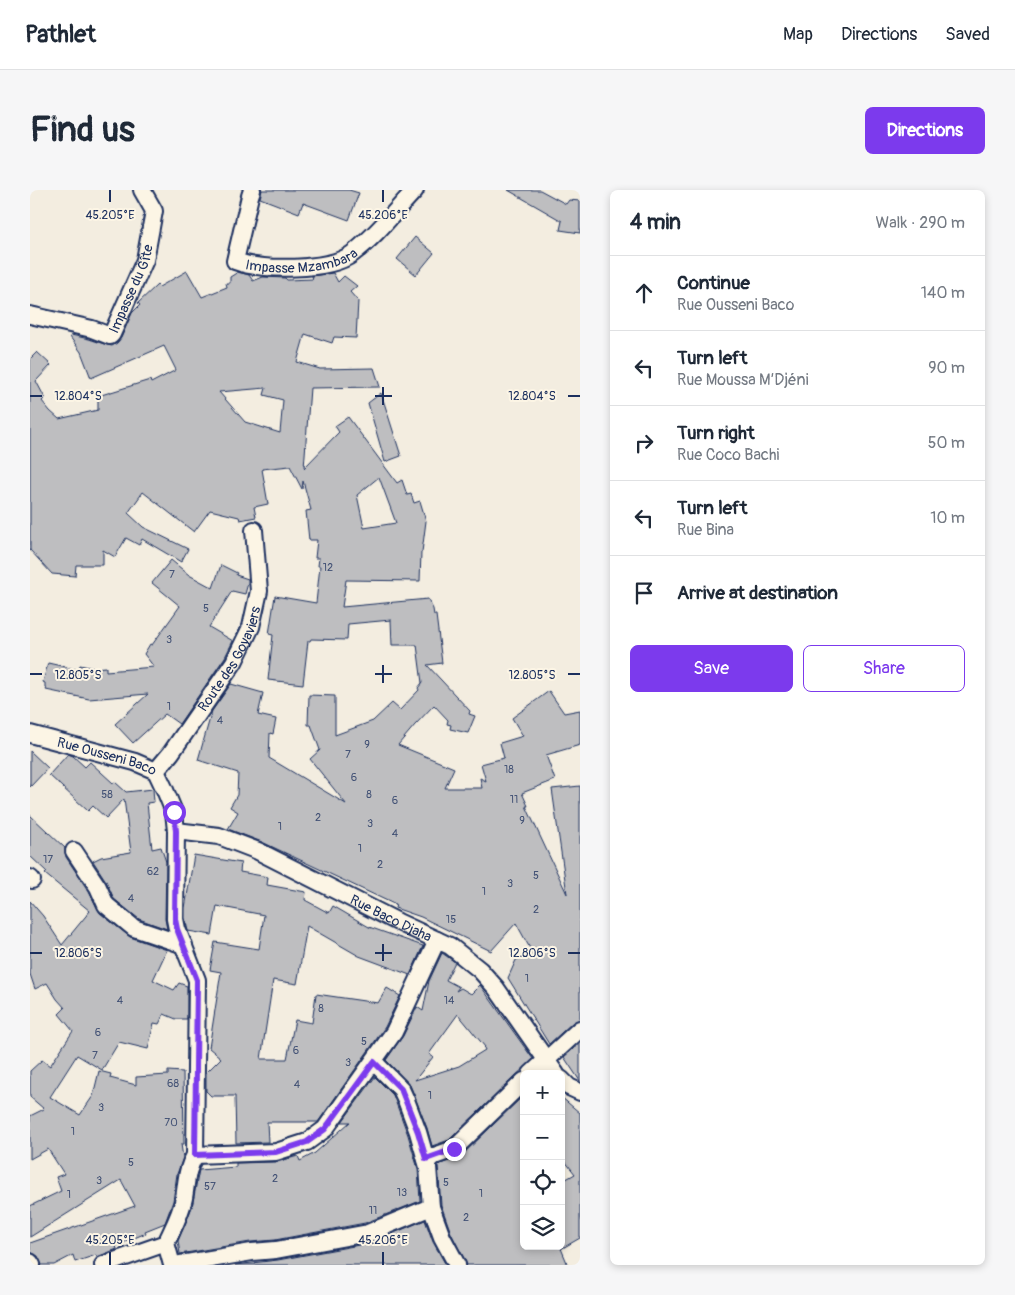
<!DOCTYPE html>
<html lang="en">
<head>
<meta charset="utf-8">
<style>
  :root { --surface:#fff; --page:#f6f6f7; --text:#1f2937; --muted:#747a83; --line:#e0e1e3; --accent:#7c3aed }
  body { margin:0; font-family:Pangolin,sans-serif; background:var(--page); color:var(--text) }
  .controls { position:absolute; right:15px; bottom:15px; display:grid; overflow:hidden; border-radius:8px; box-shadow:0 2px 8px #0003 }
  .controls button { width:45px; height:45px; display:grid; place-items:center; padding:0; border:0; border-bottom:1px solid var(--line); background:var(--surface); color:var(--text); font:25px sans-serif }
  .stop { position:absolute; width:15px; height:15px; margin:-11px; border:4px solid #7c3aed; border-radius:50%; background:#fff }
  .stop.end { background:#7c3aed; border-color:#fff; box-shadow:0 1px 5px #0008 }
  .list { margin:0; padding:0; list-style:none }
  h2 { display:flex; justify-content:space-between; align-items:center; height:65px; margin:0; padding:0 20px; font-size:21px }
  h2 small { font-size:16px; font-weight:400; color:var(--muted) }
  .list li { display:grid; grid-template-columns:32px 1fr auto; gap:15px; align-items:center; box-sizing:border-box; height:75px; padding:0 20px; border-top:1px solid var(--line) }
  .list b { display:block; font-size:19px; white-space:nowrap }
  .list p { margin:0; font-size:16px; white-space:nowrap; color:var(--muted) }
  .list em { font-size:16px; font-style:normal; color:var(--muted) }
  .actions { display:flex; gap:10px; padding:15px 20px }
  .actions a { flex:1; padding:11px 0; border:1px solid var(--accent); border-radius:8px; text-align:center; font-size:18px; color:var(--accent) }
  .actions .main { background:var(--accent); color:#fff }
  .icon { flex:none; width:28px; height:28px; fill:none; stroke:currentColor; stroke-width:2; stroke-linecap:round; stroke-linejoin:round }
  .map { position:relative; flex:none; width:550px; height:1075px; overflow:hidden; border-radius:8px }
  header { display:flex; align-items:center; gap:30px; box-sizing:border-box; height:70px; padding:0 25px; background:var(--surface); border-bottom:1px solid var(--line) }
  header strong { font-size:24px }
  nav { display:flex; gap:28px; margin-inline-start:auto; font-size:18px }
  .intro { display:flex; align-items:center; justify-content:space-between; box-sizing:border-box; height:120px; padding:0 30px }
  h1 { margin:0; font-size:35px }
  .button { padding:12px 22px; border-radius:8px; background:var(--accent); color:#fff; font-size:18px; font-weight:700 }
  main { display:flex; gap:30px; padding:0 30px }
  aside { flex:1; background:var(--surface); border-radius:8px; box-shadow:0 2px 8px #0003 }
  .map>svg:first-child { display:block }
  .building { fill:#bebec0; stroke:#1b2f5e; fill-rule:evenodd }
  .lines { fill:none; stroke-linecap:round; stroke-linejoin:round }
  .minor-casing { stroke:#1b2f5e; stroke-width:20 }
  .minor { stroke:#fcf5e5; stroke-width:16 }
  .route { stroke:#7c3aed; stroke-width:6 }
  .ticks { fill:none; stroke:#1b2f5e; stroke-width:2 }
  .labels { text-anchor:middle; stroke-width:4; stroke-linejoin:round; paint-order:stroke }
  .number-label { font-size:11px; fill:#445376 }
  .street-label { font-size:14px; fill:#1b2f5e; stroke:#fcf5e5 }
  .ticks-label { font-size:12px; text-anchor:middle; fill:#1b2f5e; stroke:#fcf5e5; stroke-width:4; stroke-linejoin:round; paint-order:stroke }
</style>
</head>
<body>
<header>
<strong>Pathlet</strong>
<nav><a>Map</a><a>Directions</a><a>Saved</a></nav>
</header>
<div class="intro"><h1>Find us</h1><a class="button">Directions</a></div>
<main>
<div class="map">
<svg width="550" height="1075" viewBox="0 0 550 1075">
  <rect width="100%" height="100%" fill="#f3ede0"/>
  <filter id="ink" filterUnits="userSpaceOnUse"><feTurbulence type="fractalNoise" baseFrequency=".02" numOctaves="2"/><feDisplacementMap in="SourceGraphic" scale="10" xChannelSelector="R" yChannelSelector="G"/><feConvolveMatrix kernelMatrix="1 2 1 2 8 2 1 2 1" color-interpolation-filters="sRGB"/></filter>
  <g filter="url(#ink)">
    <!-- building -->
    <g class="building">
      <path d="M232,0H319L329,3L319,30L273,13L269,23L230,8Z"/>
      <path d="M478,0H510L536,14L539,10L550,11V43L530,40L532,31Z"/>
      <path d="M385,47L404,63L386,85L367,69Z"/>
      <path d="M157,81L172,107L197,97L196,93H200V87L208,82L219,85L223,91L233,87L255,88L257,90L283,89L282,86L303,83L308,92L314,86L327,96L320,102L328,111L326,148L304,147L302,153L275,144L267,172L290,179L344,178L350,197L280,198L274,278L309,242L305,236L318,227L367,293L372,290L377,305L381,304L384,313L390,311L396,331L392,362H391L390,391L316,390L312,417L398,409L403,419L404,425H406L412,473L397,475L440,521L439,524L445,526L438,543L420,539L421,535L417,534L418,530L404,515L385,535L368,555L424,578L415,598H452L450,588L456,591L451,574L474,568L470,553L493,546L482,528L519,501L534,523L550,520V555L516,565L525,590L492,603L498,616H496L537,704L522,599L550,596V829L543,832L519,854L478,788L486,770L502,762L486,733L461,761L391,727L365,718L366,715L232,652L198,639L208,622L200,617L207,605L208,583L168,570L182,521L201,494L233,503L228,525L246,529L243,544L240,543L239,568L316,614L280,569L290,560L281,535H278L279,505L305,506V545L343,531L362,513L370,520L389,500L388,498L392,493L387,455H362L361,430L318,434L317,450L281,449L280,451H278L273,494L238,490L243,445L239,444L245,406L286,413L290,376H288L289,368H285L287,350H279L276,321L281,320L273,291L272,299L260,276L232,279L238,314L224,317L226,327L210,330L209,327L180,320L164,342L113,302L98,323L113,337L158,359L151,372L112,349L109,355L96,348L85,367L73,360V375H46L45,386L22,384L0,360V169L7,162L21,175L6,191L15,208L12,211L20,221L29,229L68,220V206L120,190L121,193L146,180L134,156L61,188L51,162L40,147L41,145L59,149L77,155L82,156L87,153L91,148L102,123L110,115L108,113L127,95L129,97ZM236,198L234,205L253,210L250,243L215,232L189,202ZM349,287L366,333L334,338L327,305Z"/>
      <path d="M351,203L371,266L355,272L338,213Z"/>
      <path d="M141,370L159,385L183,398L191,375L207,383L206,385L218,389V393L215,404L202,401L179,437L203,451L195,467L149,534L135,524L103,553L85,534L118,504L59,509L16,500L17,498L15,497V493L13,492L18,473L49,480L50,475L63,478L76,477V481L124,477L114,464L120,454L122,455L150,416L122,393Z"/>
      <path d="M0,561L18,578L0,597Z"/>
      <path d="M38,564L43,566L55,577L60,572L83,593L85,592L96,602L123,599L124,612L117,613L122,659L131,657L136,672L135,729L137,739L109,729L84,709L76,691L63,671L71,667L101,662L94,609L76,628L63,616L58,621L19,585Z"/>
      <path d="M0,625L35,658L36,667L59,702L70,723L100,747L137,760L123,790L144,800L149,793L157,796V829H146L134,824L129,834L124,833L118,859L89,852L72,880L47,865L20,907L50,925L63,906L69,881L81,884L80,888L106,895V887L138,885V881L153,882L154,954H151L153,968L147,984L143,1011L135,1033L115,1041L116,1043L86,1056L87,1059L67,1067L66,1065L45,1072L43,1065L24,1075H12L8,1066L0,1062V1053L105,1016L91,990L0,1047V1016L31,1001L26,987L34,984L18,959L0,969V926L14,919L0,907V881L12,870L20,876L43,841L29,824L35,818L27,809L17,793L5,799L0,784V711L13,726L32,755L60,721L15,684L17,682L0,666Z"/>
      <path d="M164,665L211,673L210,682L238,687L237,695L276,702L275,710L299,723L303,716L339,737L393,756L380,785L329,766L277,736L267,794L243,790L231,869H257L265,830L282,833L286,804L348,813L357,798L370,806L355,837L288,932H237L238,952L206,953L205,906H181L176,901V883L191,868L179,858L191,782L180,780L185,752L229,759L234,725L187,716L182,745L158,741L155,728V718Z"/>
      <path d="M412,763L425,772L416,790L429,797L426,801L431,798L441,804L450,795L503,869L419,950L402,956L397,938L380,895L356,870L373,846L387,817L393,821L399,791ZM428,824L455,857L454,858L455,860L429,876L385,890L403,867L399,864Z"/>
      <path d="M550,853V891L534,867Z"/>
      <path d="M345,887L363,905L378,945L388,979L390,1011L335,1033L245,1050L220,1052L150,1064L148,1051L162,1017L169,980L206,977V973L247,972L268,966L270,971L285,963L320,932H312Z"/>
      <path d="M494,905V1056H530L538,1075H437L421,1043L411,1015L408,975L431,966Z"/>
      <path d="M531,907L550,923V1048L531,1059V992L545,984L531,966Z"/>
      <path d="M395,1030L403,1052L416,1075H205L248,1070L340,1053Z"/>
    </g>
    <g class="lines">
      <defs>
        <g id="minor">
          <path id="s1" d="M222,0L220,6L205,71C232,81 299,81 322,64C346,46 365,21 385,0"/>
          <path id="s2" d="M0,125L62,139L80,146L82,144L115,70L124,21L112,0"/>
          <path id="s3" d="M0,544L105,572L126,581L135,600L144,622L146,641L145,729L147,739L167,790L165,965C156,981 157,990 154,1008C151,1024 143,1038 136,1053L142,1075"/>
          <path id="s4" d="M126,581L141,563L204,472L221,437L229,401L224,340"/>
          <path id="s5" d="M146,641L189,646L228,661L368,732L420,756L450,780L466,798L526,884"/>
          <path d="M44,661L68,697L76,715L104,738L154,755"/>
          <path d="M0,688L2,690"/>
          <path d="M344,872L371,899L376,910L388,942L398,977L401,1017L412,1047L427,1075"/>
          <path d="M501,884L550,839"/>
          <path d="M531,889L539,897L550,902"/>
          <path d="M165,965L246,962L277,952L295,939L364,842L407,750"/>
          <path d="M396,969L424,959L494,891"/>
          <path d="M0,1072L2,1075"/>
          <path d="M73,1075L136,1053"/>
          <path d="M145,1075L222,1062L246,1060L338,1043L401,1017"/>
        </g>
      </defs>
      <!-- minor casing -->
      <use href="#minor" class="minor-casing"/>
      <!-- minor -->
      <use href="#minor" class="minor"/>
    </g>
  </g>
  <g class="lines" filter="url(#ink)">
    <!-- route -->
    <path class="route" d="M144,622L146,641L145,729L147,739L167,790L165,965L246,962L277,952L295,939L344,872L371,899L388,942L396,969L424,959"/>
  </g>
  <!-- ticks -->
  <path class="ticks" d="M80,0V12M353,0V12M353,197V215M0,206H12M345,206H362M538,206H550M353,475V493M0,484H12M345,484H362M538,484H550M353,754V771M0,763H12M345,763H362M538,763H550M80,1062V1075M353,1062V1075"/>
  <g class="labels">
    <!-- number labels -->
    <g class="number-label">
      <text x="298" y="381">12</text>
      <text x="142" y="388">7</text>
      <text x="176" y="422">5</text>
      <text x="139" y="453">3</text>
      <text x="139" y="520">1</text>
      <text x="190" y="534">4</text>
      <text x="337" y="558">9</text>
      <text x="318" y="568">7</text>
      <text x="479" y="583">18</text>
      <text x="324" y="591">6</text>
      <text x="77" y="608">58</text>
      <text x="339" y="608">8</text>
      <text x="484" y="613">11</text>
      <text x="365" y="614">6</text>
      <text x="288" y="631">2</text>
      <text x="492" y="634">9</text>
      <text x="340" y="637">3</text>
      <text x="250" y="640">1</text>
      <text x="365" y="647">4</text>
      <text x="330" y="662">1</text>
      <text x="18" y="673">17</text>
      <text x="350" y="678">2</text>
      <text x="123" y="685">62</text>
      <text x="506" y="689">5</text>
      <text x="480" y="697">3</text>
      <text x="454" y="705">1</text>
      <text x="101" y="712">4</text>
      <text x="506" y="723">2</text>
      <text x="421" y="733">15</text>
      <text x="497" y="792">1</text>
      <text x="90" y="814">4</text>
      <text x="419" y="814">14</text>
      <text x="291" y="822">8</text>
      <text x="68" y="846">6</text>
      <text x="334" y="855">5</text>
      <text x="266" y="864">6</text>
      <text x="65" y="869">7</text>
      <text x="318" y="876">3</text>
      <text x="143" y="897">68</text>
      <text x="267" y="898">4</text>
      <text x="400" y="909">1</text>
      <text x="71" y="921">3</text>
      <text x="141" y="936">70</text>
      <text x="43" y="945">1</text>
      <text x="101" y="976">5</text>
      <text x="245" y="992">2</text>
      <text x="69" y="994">3</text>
      <text x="416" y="996">5</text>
      <text x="180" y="1000">57</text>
      <text x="372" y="1006">13</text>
      <text x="451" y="1007">1</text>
      <text x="39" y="1008">1</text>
      <text x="343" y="1024">11</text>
      <text x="436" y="1031">2</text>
    </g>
    <!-- street labels -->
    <g class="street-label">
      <text dy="5" stroke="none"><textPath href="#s1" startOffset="141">Impasse Mzambara</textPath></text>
      <text dy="5" stroke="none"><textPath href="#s2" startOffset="135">Impasse du Gîte</textPath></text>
      <text dy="5" stroke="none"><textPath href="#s4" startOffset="135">Route des Goyaviers</textPath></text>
      <text dy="5" stroke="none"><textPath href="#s3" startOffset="80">Rue Ousseni Baco</textPath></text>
      <text dy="5" stroke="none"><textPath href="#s5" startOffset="234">Rue Baco Djaha</textPath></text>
    </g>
  </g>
  <g class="ticks-label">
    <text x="80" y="29">45.205°E</text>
    <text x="353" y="29">45.206°E</text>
    <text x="48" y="210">12.804°S</text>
    <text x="502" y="210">12.804°S</text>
    <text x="48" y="489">12.805°S</text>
    <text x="502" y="489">12.805°S</text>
    <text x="48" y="767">12.806°S</text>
    <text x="502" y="767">12.806°S</text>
    <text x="80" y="1054">45.205°E</text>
    <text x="353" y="1054">45.206°E</text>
  </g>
</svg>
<div class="controls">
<button>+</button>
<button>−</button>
<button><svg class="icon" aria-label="locate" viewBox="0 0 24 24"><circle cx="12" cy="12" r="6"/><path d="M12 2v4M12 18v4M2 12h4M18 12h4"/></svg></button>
<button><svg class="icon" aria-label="layers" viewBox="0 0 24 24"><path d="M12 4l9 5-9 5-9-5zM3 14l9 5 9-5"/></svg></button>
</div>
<div class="stop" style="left:144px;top:622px"></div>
<div class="stop end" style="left:424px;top:959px"></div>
</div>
<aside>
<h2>4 min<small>Walk · 290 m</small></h2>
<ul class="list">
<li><svg class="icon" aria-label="ahead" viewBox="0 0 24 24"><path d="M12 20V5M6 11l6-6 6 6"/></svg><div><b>Continue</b><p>Rue Ousseni Baco</p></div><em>140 m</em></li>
<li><svg class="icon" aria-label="left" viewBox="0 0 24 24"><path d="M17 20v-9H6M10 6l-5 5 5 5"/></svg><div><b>Turn left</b><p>Rue Moussa M’Djéni</p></div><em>90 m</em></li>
<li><svg class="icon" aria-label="right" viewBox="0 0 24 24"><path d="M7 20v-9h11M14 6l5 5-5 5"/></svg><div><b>Turn right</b><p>Rue Coco Bachi</p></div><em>50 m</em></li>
<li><svg class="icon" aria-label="left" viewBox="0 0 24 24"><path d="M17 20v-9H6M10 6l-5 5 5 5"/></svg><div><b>Turn left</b><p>Rue Bina</p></div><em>10 m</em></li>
<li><svg class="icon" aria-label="arrive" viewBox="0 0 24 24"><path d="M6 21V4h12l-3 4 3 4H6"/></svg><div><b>Arrive at destination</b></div></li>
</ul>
<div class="actions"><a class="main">Save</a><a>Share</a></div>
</aside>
</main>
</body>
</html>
